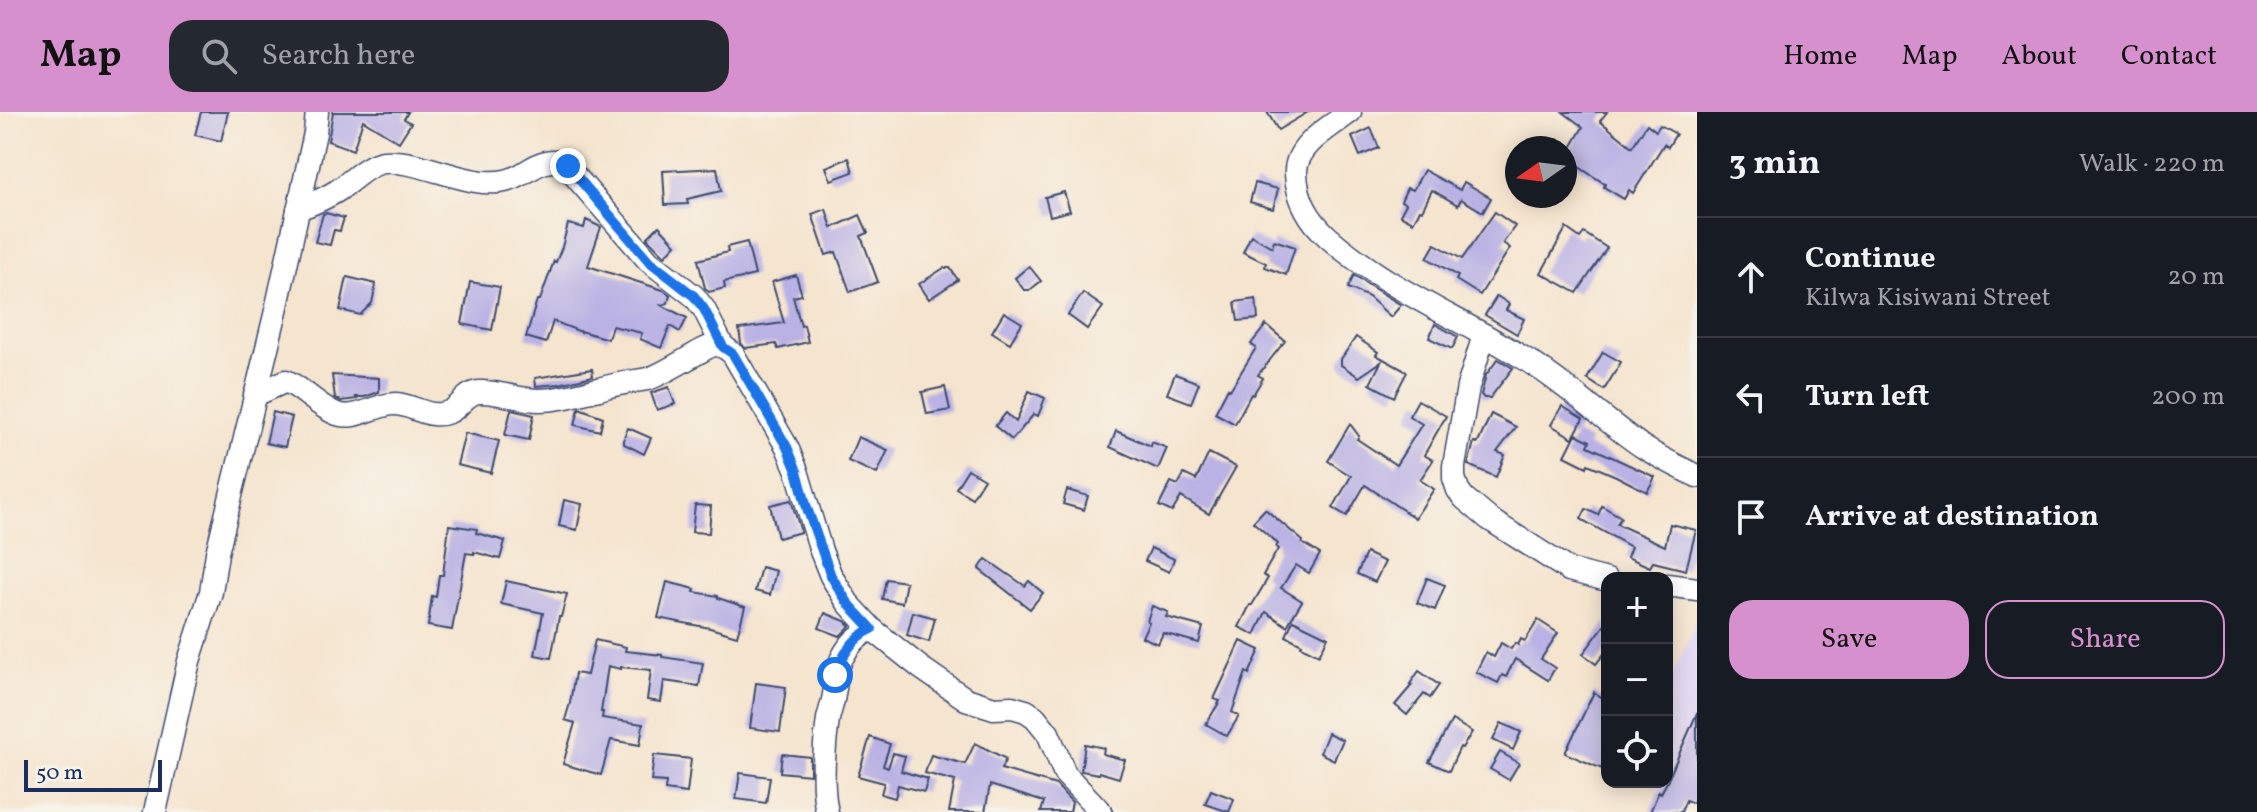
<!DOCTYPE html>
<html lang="en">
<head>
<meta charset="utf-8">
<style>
  :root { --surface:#171b24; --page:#242831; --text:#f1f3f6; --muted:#9ea1a6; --line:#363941; --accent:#d690ce }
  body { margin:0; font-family:Vollkorn,serif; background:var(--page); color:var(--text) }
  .controls { position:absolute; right:24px; bottom:24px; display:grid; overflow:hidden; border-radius:16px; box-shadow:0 4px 20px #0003 }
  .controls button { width:72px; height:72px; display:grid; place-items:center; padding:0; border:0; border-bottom:2px solid var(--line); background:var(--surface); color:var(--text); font:40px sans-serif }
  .compass { position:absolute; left:1505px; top:24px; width:72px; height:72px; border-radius:50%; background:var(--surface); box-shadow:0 4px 20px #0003; rotate:256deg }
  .scale { position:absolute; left:24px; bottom:20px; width:138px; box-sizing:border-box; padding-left:8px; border:4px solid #1b2f5e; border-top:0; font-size:22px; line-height:28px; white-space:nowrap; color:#1b2f5e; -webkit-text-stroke:6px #f7f3e8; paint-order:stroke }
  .stop { position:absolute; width:24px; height:24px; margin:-18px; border:6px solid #1a73e8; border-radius:50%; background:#fff }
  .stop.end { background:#1a73e8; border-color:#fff; box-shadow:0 2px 8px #0008 }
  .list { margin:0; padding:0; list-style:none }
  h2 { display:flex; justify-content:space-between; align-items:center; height:104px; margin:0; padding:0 32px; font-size:34px }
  h2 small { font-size:26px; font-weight:400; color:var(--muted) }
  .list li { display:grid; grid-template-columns:52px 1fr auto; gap:24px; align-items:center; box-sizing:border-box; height:120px; padding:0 32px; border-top:2px solid var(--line) }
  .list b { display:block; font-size:30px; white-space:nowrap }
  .list p { margin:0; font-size:26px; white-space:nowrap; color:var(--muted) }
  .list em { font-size:26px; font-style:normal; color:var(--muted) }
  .actions { display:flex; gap:16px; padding:24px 32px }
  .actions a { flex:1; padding:18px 0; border:2px solid var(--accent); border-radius:24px; text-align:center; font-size:28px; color:var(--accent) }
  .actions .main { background:var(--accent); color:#111 }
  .icon { flex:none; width:44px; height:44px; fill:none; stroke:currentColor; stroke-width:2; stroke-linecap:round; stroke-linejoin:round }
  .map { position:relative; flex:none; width:1697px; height:700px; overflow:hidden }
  header { display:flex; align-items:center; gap:48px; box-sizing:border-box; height:112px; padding:0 40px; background:var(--accent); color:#111 }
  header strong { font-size:38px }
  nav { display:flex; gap:44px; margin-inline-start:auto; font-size:28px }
  .search { width:560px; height:72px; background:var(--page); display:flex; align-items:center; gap:20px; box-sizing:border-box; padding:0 28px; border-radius:24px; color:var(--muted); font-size:30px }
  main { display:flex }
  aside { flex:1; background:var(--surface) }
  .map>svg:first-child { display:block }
  .built { fill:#e0d4f4 }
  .building { fill:#bab2e4 }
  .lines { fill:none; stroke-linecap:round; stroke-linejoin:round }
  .minor-casing { stroke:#3c4a6f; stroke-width:25 }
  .minor { stroke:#fff; stroke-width:22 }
  .route { stroke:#1a73e8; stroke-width:10 }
</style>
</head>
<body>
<header>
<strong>Map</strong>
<div class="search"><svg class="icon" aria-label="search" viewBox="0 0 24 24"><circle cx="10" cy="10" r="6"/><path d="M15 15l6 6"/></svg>Search here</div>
<nav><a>Home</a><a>Map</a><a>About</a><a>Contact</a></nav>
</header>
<main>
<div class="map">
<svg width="1697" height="700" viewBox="0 0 1697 700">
  <rect width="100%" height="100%" fill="#f7f3e8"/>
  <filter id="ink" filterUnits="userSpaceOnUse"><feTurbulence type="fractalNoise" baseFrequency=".0125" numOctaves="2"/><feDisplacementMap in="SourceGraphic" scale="16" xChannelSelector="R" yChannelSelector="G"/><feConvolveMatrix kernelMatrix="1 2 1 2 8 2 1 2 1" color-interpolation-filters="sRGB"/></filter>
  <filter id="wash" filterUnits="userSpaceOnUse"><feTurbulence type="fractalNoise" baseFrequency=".006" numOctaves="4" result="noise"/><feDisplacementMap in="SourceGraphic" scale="32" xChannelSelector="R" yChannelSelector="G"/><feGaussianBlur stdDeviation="1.8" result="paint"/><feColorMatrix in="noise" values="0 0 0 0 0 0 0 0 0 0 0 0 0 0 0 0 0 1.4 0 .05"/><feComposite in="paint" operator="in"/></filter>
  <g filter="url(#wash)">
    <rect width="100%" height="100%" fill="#f5e4ce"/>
    <!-- built -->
    <path class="built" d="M1697,509V694L1645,670H1667V575Z"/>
    <g id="blocks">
      <!-- building -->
      <g class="building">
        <path d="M201,0H228L221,29L195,23Z"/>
        <path d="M333,0H408L404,7L411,11L399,30L363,8L353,38L328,29Z"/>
        <path d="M1267,0H1308L1278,18Z"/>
        <path d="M1563,0H1607L1600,9L1632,35L1647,12L1656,19L1660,13L1676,22L1668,35L1664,32L1633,81L1629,78L1624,87L1604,75L1605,72L1565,46L1583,15Z"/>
        <path d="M1371,16L1379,36L1360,44L1352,25Z"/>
        <path d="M849,46L853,60L831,68L826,55Z"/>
        <path d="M717,56L721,79L687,87L688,92L665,93L663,59Z"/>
        <path d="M1424,58L1460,78L1464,70L1491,86L1483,100L1461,87L1458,93L1432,78L1422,99L1420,98L1413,110L1400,103L1406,92L1401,89L1407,76L1413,78Z"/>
        <path d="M1255,71L1278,77L1273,97L1250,90Z"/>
        <path d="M1064,80L1070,99L1050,104L1045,85Z"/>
        <path d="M826,97L832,116L860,103L868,121L861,124L878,170L850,180L836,140L826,143L812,102Z"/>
        <path d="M1495,100L1515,114L1503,131L1510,136L1480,183L1456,168L1458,164L1427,146L1435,132L1462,147Z"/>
        <path d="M326,101L344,106L340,119L334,118L330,133L315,130L323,102Z"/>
        <path d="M586,108L601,115L588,154L663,178L670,183L668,191L661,193L687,206L680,220L670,214L661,236L640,227L642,221L612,214L608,227L581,219V220L553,209L546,231L526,225L537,188H540L554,149L556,150L562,135L568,112L584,116Z"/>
        <path d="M659,114L676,132L665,144L647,126Z"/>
        <path d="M1566,116L1580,126L1584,121L1607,136L1577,181L1541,161Z"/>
        <path d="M1251,123L1272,135L1274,128L1295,135L1286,163L1265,155L1266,151L1243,140Z"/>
        <path d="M747,130L755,163L724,170L725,176L709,180L705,176L698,148L728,140L727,135Z"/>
        <path d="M1029,154L1041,169L1030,178H1024L1015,166Z"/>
        <path d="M944,156H950L958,168L929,187L919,172Z"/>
        <path d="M796,163L802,183L793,185L801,214L804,213L808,230L778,237L776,232L745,236L741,231L739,217L784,211L772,170Z"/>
        <path d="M1354,163L1370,174L1401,193L1391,205L1369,185L1348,176Z"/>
        <path d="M347,165L376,172L372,191L360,203L340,198Z"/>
        <path d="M470,170L500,175L492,218L462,212Z"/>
        <path d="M1083,181L1103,195L1087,217L1068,203Z"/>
        <path d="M1497,184L1509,192L1506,198L1524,207L1517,222L1485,203Z"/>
        <path d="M1256,187L1258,207L1238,209L1235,190Z"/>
        <path d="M1004,200L1022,211L1010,231L992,220Z"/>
        <path d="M1435,212L1458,225L1452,237L1429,226Z"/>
        <path d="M1266,213L1285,229L1258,263L1263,266L1253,283L1251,282L1235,312L1215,301L1228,276L1230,278L1256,236L1251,232Z"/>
        <path d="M1356,225L1378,240L1376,243L1407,260L1394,285L1370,272L1381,250L1359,265L1341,253V247Z"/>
        <path d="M1603,240L1621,250L1604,278L1587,267Z"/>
        <path d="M1498,247L1513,256L1490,286H1484L1481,283L1486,263Z"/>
        <path d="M592,257L593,264L559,272L536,274L535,266Z"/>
        <path d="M1175,262L1199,271L1191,291L1167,282Z"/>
        <path d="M332,263L379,266V280L364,285H356L357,287L341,289L335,286Z"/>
        <path d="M669,275L675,292L657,298L651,281Z"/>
        <path d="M945,275L950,298L927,302L922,280Z"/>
        <path d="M1029,279L1045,286L1038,304L1034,302L1012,328L995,314L1006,301L1016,310Z"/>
        <path d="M1418,288L1446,304L1424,343L1433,348L1420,368L1434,377L1415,406L1365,373L1347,404L1333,396L1351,364L1328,349L1350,312L1359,324L1357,327L1396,353L1422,312L1409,304Z"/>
        <path d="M1562,294L1583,307L1573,326L1551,313Z"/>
        <path d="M579,296L603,305L600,319L575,313Z"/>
        <path d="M511,298L534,303L529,328L505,323Z"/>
        <path d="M273,300L292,305L285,335L266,331Z"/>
        <path d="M1491,302L1516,315L1497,340L1505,343L1496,365L1468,353L1474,330L1478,331Z"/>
        <path d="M628,316L651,326L644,342L624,332V326Z"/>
        <path d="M1116,319L1151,334L1152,330L1167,336L1158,357L1110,335Z"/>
        <path d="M465,321L499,329L491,361L457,353Z"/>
        <path d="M1576,322L1590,329L1588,334L1655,365L1647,380L1616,364L1588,352L1587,355L1565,344Z"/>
        <path d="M858,325L888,338L877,362L848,349Z"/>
        <path d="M1209,341L1236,355L1209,402L1181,385L1172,400L1159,394L1171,370L1178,373L1184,362L1196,368Z"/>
        <path d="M968,357L984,367L972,386L956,376Z"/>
        <path d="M1067,378L1088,384L1084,398L1063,392Z"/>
        <path d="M564,388L582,392L577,418L559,414Z"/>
        <path d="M791,388L801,420L778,426L770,393Z"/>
        <path d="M695,393L711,394L709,421L692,420Z"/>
        <path d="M1602,394L1621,405L1617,412L1665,434L1670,412L1696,418L1686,458L1653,450L1650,455L1627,445L1631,435L1581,407L1586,397L1598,403Z"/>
        <path d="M1265,397L1303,429L1302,431L1320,442L1309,461L1296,453L1281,476L1302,489L1287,514L1266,500L1255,523L1239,515L1250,493H1252L1268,466L1263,463L1278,437L1276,435L1278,432L1253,410Z"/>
        <path d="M449,413L477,417L476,421L505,429L500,447L474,440V442L466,441L452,518L428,514L432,484L436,485L439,463H443Z"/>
        <path d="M1151,436L1174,447L1169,460L1145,449Z"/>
        <path d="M1366,441L1385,450L1375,470L1357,462Z"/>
        <path d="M986,447L1025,474L1029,469L1043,481L1030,497L979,457Z"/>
        <path d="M761,455L776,459L770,483L755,479Z"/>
        <path d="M1427,466L1445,473L1435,498L1417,491Z"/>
        <path d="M886,467L906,470L902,491L882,487Z"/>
        <path d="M506,469L567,482L561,505H559L551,546L535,543L543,501L501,492Z"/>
        <path d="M667,470L695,477L694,480L718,484V486L745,495L737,524L710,516L658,506Z"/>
        <path d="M1152,494L1168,500L1166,505L1203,515L1199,531L1163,521L1158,532L1142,525L1149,510L1147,509Z"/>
        <path d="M913,500L935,506L929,530L907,523Z"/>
        <path d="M825,501L845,509L850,514L840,524L819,516Z"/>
        <path d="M1293,508L1328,525L1319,543L1301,534L1302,532L1286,524Z"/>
        <path d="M1538,508L1558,521L1541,547L1555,556L1548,568L1515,547L1506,565L1502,563L1498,571L1476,560L1486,540L1494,545L1501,531L1511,537L1515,531L1518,533L1521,527L1525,529Z"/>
        <path d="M1607,510V538L1596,552L1583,542Z"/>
        <path d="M595,528L626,535L625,539L662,543V545L703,551L699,574L664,569L661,590L647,588L651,558L621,555V557L608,554L601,600H603L602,606L643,612L640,633L611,628L601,663L563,652L575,611L565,608L570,591L575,561L587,563Z"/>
        <path d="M1241,529L1260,538L1249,562L1246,560L1232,600L1239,604L1227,624L1206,612L1220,589L1214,587Z"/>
        <path d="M1419,559L1439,573L1430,586L1424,582L1407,603L1395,593L1412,573L1410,572Z"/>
        <path d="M756,571L786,575L780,620L750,616Z"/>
        <path d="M1594,580L1607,589V659L1565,641Z"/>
        <path d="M1697,601V682L1693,691L1686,688L1681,700H1650L1659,679L1661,681L1667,670Z"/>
        <path d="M1452,608L1472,620L1462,636L1460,635L1449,659L1429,650Z"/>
        <path d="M1501,611L1521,620L1513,638L1493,628Z"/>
        <path d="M1328,621L1343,628L1334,648L1320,641Z"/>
        <path d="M870,625L890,632L883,654L888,656L893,641L905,644L901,659L928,667L924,680L898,673L895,686L881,682L884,671L858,664Z"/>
        <path d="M975,631L1006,647L1001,657L1056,673L1072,690L1070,700H1041L1044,690L990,673L985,700H949L955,669L925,661L931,643L965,652Z"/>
        <path d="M1085,632L1104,636L1103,642L1125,648L1119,666L1099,660V662L1081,659Z"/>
        <path d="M1500,640L1519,651L1509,668L1490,657Z"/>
        <path d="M782,642L810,645V663L780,660Z"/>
        <path d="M654,643L691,647L687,681L665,678L666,670L651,669Z"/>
        <path d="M740,661L770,665L766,691L736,687Z"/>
        <path d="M1211,678L1234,687L1229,700L1205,692Z"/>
      </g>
    </g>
  </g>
  <g filter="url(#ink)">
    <use href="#blocks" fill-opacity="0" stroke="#3c4a6f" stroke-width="2"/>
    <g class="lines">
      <defs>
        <g id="minor">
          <path d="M1350,0C1330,15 1294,34 1296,62C1297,87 1310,109 1328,125C1390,180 1468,209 1536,254C1573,278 1606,310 1643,335C1660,346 1679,355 1697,364"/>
          <path d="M298,97C312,92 324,87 337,79C351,70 367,52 384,50C422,47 468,77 505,69C528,65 534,46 562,49L649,149L694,184L704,197L723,235"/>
          <path d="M1484,223L1468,275L1454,354V366L1458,378L1464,386L1489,407L1569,458L1607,468"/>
          <path d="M255,283L286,269C304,277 318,295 337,302C356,309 377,291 396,292C414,293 430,308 449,300C461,295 465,281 479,280C499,279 519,288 539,288C560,288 578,282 599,277C614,272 631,270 647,267C665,263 707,232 717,233C723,233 728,238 733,242L787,335L797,359L821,439L831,464L848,491L872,517L921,556L966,587L994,596L1012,595L1026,599L1035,605L1048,621L1065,662L1101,700"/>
          <path d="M1667,473L1697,477"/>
          <path d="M155,700L189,549L211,480L217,441L275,203L315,21L317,0"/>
          <path d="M827,700C821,675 824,633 828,607C830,598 833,591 834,582C837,569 835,560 842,546C849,532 858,523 872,517"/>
        </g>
      </defs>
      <!-- minor casing -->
      <use href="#minor" class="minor-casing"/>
      <!-- minor -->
      <use href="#minor" class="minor"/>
    </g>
  </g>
  <g class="lines" filter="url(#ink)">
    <!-- route -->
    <path class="route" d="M568,54L649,149L694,184L704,197L723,235L733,242L787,335L797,359L807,396L831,464L848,491L872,517C852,526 843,543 835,563"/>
  </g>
</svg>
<div class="controls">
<button>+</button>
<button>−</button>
<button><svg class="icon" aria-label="locate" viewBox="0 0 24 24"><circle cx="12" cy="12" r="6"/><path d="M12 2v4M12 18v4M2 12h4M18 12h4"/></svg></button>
</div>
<svg class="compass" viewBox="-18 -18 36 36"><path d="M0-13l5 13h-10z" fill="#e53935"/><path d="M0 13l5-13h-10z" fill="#9ea1a6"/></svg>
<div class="scale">50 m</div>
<div class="stop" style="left:835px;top:563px"></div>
<div class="stop end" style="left:568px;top:54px"></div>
</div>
<aside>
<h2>3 min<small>Walk · 220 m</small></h2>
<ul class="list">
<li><svg class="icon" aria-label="ahead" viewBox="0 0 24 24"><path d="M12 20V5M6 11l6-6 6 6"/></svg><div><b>Continue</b><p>Kilwa Kisiwani Street</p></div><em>20 m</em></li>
<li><svg class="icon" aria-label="left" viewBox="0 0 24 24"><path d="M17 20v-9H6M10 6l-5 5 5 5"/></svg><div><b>Turn left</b></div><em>200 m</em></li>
<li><svg class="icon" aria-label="arrive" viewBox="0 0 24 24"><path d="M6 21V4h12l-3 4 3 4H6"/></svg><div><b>Arrive at destination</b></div></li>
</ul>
<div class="actions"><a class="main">Save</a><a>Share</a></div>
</aside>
</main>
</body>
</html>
